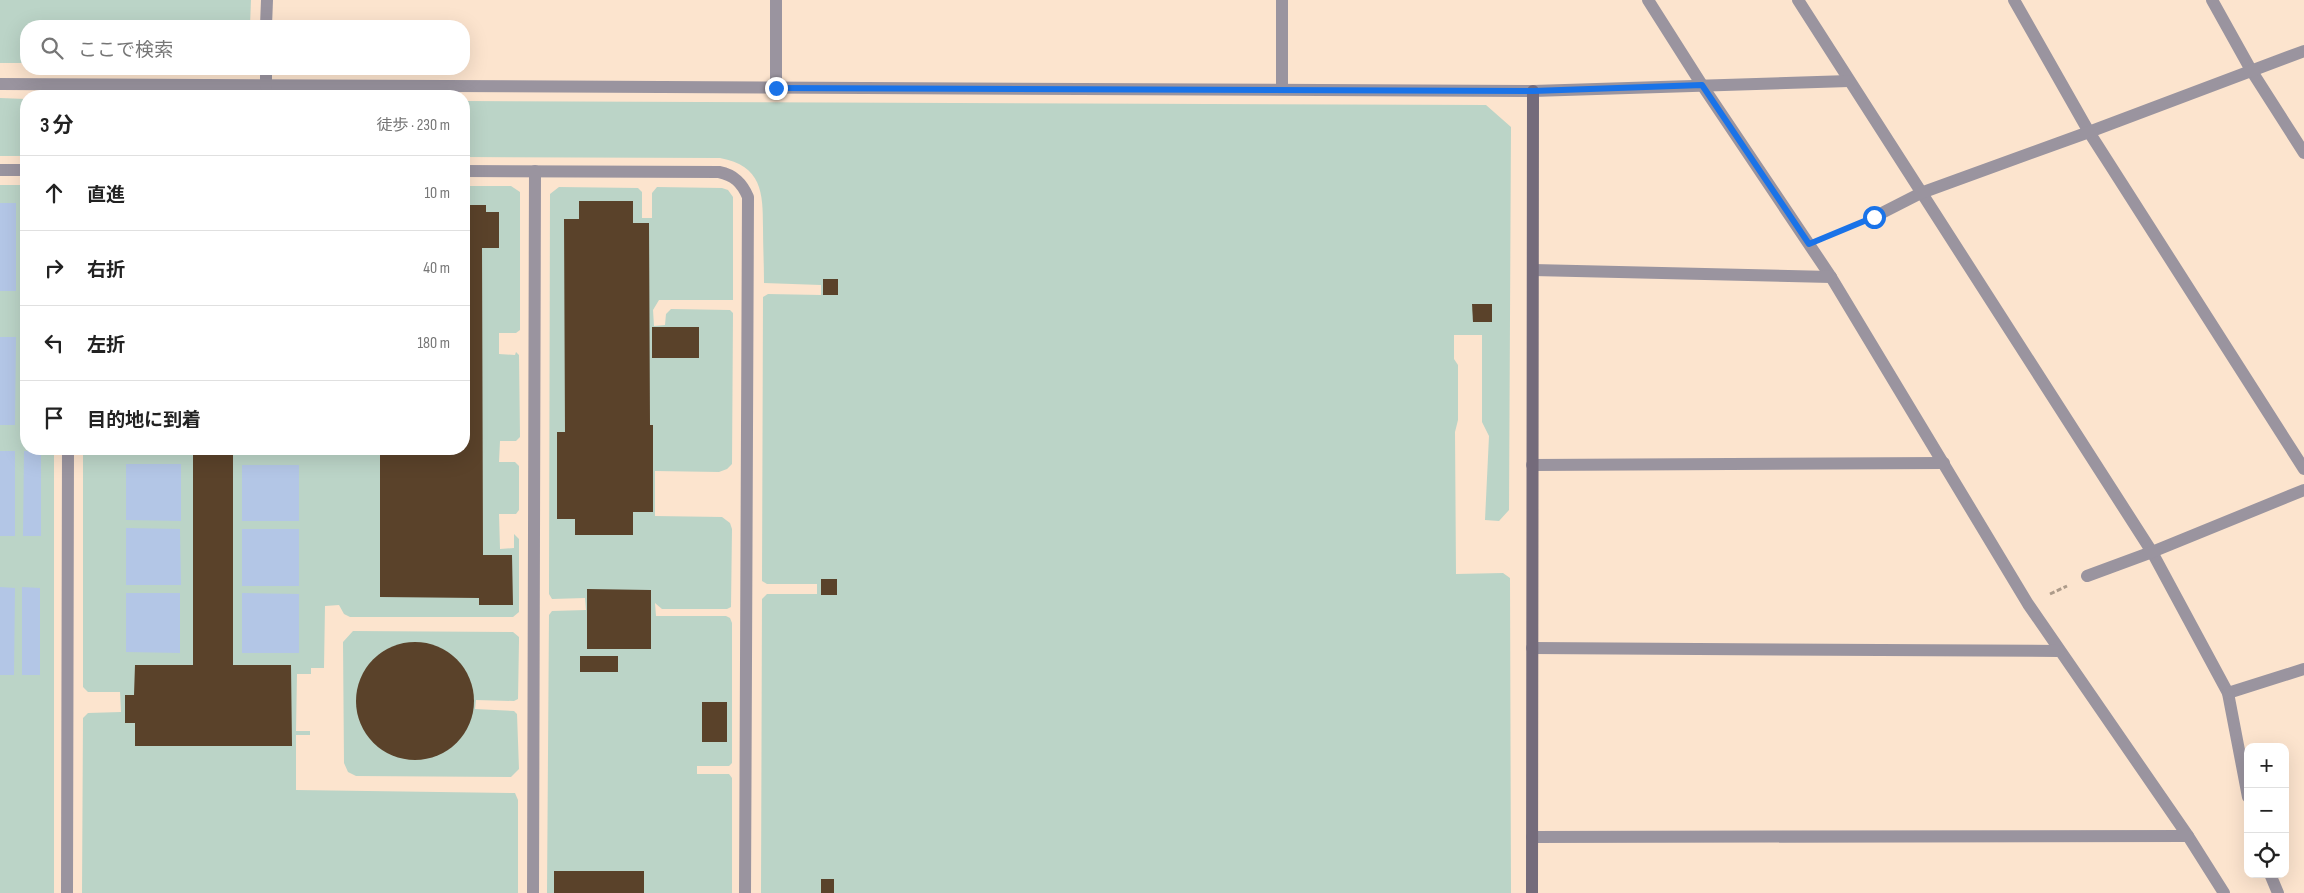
<!DOCTYPE html>
<html lang="ja">
<head>
<meta charset="utf-8">
<style>
  :root { --surface:#fff; --page:#f2f2f2; --text:#222; --muted:#767676; --line:#e0e0e0 }
  body { margin:0; font-family:"Sofia Sans Condensed","Noto Sans JP",sans-serif; background:var(--page); color:var(--text) }
  .controls { position:absolute; right:15px; bottom:15px; display:grid; overflow:hidden; border-radius:10px; box-shadow:0 5px 20px #0002 }
  .controls button { width:45px; height:45px; display:grid; place-items:center; padding:0; border:0; border-bottom:1px solid var(--line); background:var(--surface); color:var(--text); font:25px sans-serif }
  .stop { position:absolute; width:15px; height:15px; margin:-11px; border:4px solid #1a73e8; border-radius:50%; background:#fff }
  .stop.end { background:#1a73e8; border-color:#fff; box-shadow:0 1px 5px #0008 }
  .list { margin:0; padding:0; list-style:none }
  h2 { display:flex; justify-content:space-between; align-items:center; height:65px; margin:0; padding:0 20px; font-size:21px }
  h2 small { font-size:16px; font-weight:400; color:var(--muted) }
  .list li { display:grid; grid-template-columns:32px 1fr auto; gap:15px; align-items:center; box-sizing:border-box; height:75px; padding:0 20px; border-top:1px solid var(--line) }
  .list b { display:block; font-size:19px; white-space:nowrap }
  .list em { font-size:16px; font-style:normal; color:var(--muted) }
  .icon { flex:none; width:28px; height:28px; fill:none; stroke:currentColor; stroke-width:2; stroke-linecap:round; stroke-linejoin:round }
  .map { position:relative; flex:none; width:2304px; height:893px; overflow:hidden }
  .search { position:absolute; background:var(--surface); box-shadow:0 5px 20px #0002; left:20px; top:20px; width:450px; height:55px; display:flex; align-items:center; gap:12px; box-sizing:border-box; padding:0 18px; border-radius:20px; color:var(--muted); font-size:19px }
  .panel { position:absolute; background:var(--surface); box-shadow:0 5px 20px #0002; left:20px; top:90px; width:450px; height:365px; border-radius:20px }
  .map>svg:first-child { display:block }
  .green { fill:#bbd4c7 }
  .water { fill:#b3c6e6 }
  .building { fill:#5a422a }
  .lines { fill:none; stroke-linecap:round; stroke-linejoin:round }
  .path { stroke:#ad9b8a; stroke-width:3; stroke-dasharray:5 2.5; stroke-linecap:butt }
  .lane { stroke:#9a949f; stroke-width:12 }
  .street { stroke:#9a949f; stroke-width:12 }
  .secondary { stroke:#746b7b; stroke-width:12 }
  .route { stroke:#1a73e8; stroke-width:6 }
</style>
</head>
<body>
<div class="map">
<svg width="2304" height="893" viewBox="0 0 2304 893">
  <rect width="100%" height="100%" fill="#fce4ce"/>
  <!-- green -->
  <g class="green">
    <path d="M0,0H251L250,26H26V63H0Z"/>
    <path d="M0,98L26,99V156H0Z"/>
    <path d="M464,101L1486,105L1511,127L1509,510L1499,521L1485,520L1489,436L1482,422V335H1454V359L1458,365V420L1455,432L1456,574L1503,573L1510,578L1511,893H761L762,599L767,594H817V584H767L762,581L763,297L768,294L821,295V285L764,283C764,264 763,246 763,228C763,192 762,166 720,158L464,157Z"/>
    <path d="M0,185H26V449H54V893H0Z"/>
    <path d="M464,186H511L520,192V330L516,333H499V354L515,355L516,352L519,355L520,437L516,441H500L499,462H515L519,466V510L516,514H499L500,549L514,548V534L519,539V612L513,617H350L344,614L339,605L325,606L324,668H311V674H297L296,731H310V735H296V790L515,793L518,800V893H82L83,718L88,713L121,712L120,692H88L83,687V449H464Z"/>
    <path d="M559,187L638,188L642,192V218H652V193L657,187L722,188L728,190L733,197V300H659L653,310L654,326L665,325L666,314L671,309L730,310L733,313L732,464L727,469L719,472L655,471V516L722,517L730,523L732,529L731,607L727,609H662L655,603L656,616H726L730,618L732,623V763L729,766H697V774H729L732,778V893H547L549,615L552,611L586,610L585,598L552,599L549,594L550,194Z"/>
    <path d="M353,631L513,632L519,637V641L518,699L514,701L476,700L475,709L514,711L517,714L519,769L511,777L356,776L348,772L344,763L343,642Z"/>
  </g>
  <!-- water -->
  <g class="water">
    <rect x="0" y="203" width="16" height="88"/>
    <path d="M0,337H16L15,425H0Z"/>
    <rect x="126" y="449" width="55" height="5"/>
    <path d="M243,449H299V455L243,454Z"/>
    <rect x="0" y="451" width="15" height="85"/>
    <path d="M24,451H41V536H23Z"/>
    <path d="M126,464H181V521L126,520Z"/>
    <rect x="242" y="465" width="57" height="56"/>
    <path d="M126,528L180,529L181,585H126Z"/>
    <rect x="242" y="529" width="57" height="57"/>
    <path d="M0,587L15,588L14,675H0Z"/>
    <path d="M22,587L40,588V675H22Z"/>
    <path d="M126,593H180V653L126,652Z"/>
    <path d="M242,593L299,594V653H242Z"/>
  </g>
  <!-- building -->
  <g class="building">
    <path d="M579,201H633V223H649L650,425H653V512H633V535H575V519H557V432H565L564,219H579Z"/>
    <path d="M464,205H486V212H499V248H482L483,555H512L513,605H479V598L380,597V449H464Z"/>
    <rect x="823" y="279" width="15" height="16"/>
    <path d="M1472,304H1492V322H1473Z"/>
    <rect x="652" y="327" width="47" height="31"/>
    <path d="M193,449H233V665H291L292,746H135V723H125V695H134L135,665H193Z"/>
    <rect x="821" y="579" width="16" height="16"/>
    <path d="M587,589L651,590V649H587Z"/>
    <circle cx="415" cy="701" r="59"/>
    <rect x="580" y="656" width="38" height="16"/>
    <rect x="702" y="702" width="25" height="40"/>
    <rect x="554" y="871" width="90" height="22"/>
    <rect x="821" y="879" width="13" height="14"/>
  </g>
  <g class="lines">
    <!-- path -->
    <g class="path">
      <path d="M1831,235L1853,226"/>
      <path d="M2050,594L2067,586"/>
    </g>
    <!-- lane -->
    <g class="lane">
      <path d="M0,170H26"/>
      <path d="M464,171L719,172C734,175 742,183 748,197L745,893"/>
      <path d="M67,893L68,449"/>
      <path d="M533,893L535,171"/>
    </g>
    <!-- street -->
    <g class="street">
      <path d="M1648,0L1702,85L1831,277L2028,604L2188,836L2224,893"/>
      <path d="M1798,0L2152,552L2228,693L2248,797"/>
      <path d="M2014,0L2089,132L2304,469"/>
      <path d="M2212,0L2251,70L2304,153"/>
      <path d="M266,26L267,0"/>
      <path d="M0,84L1533,91L1849,81"/>
      <path d="M266,86V69"/>
      <path d="M776,88V0"/>
      <path d="M1282,89V0"/>
      <path d="M1874,217L1921,193L2089,132L2304,51"/>
      <path d="M1533,270L1831,277"/>
      <path d="M1532,465L1944,463"/>
      <path d="M2087,576L2152,552L2304,490"/>
      <path d="M1532,648L2059,651"/>
      <path d="M2228,693L2304,669"/>
      <path d="M1532,837L2188,836"/>
      <path d="M2270,874L2278,893"/>
    </g>
    <!-- secondary -->
    <path class="secondary" d="M1532,893L1533,91"/>
  </g>
  <g class="lines">
    <!-- route -->
    <path class="route" d="M776,88L1533,91L1702,85L1809,244L1874,217"/>
  </g>
</svg>
<div class="controls">
<button>+</button>
<button>−</button>
<button><svg class="icon" aria-label="locate" viewBox="0 0 24 24"><circle cx="12" cy="12" r="6"/><path d="M12 2v4M12 18v4M2 12h4M18 12h4"/></svg></button>
</div>
<div class="stop" style="left:1874px;top:217px"></div>
<div class="stop end" style="left:776px;top:88px"></div>
<div class="search"><svg class="icon" aria-label="search" viewBox="0 0 24 24"><circle cx="10" cy="10" r="6"/><path d="M15 15l6 6"/></svg>ここで検索</div>
<section class="panel">
<h2>3 分<small>徒歩 · 230 m</small></h2>
<ul class="list">
<li><svg class="icon" aria-label="ahead" viewBox="0 0 24 24"><path d="M12 20V5M6 11l6-6 6 6"/></svg><div><b>直進</b></div><em>10 m</em></li>
<li><svg class="icon" aria-label="right" viewBox="0 0 24 24"><path d="M7 20v-9h11M14 6l5 5-5 5"/></svg><div><b>右折</b></div><em>40 m</em></li>
<li><svg class="icon" aria-label="left" viewBox="0 0 24 24"><path d="M17 20v-9H6M10 6l-5 5 5 5"/></svg><div><b>左折</b></div><em>180 m</em></li>
<li><svg class="icon" aria-label="arrive" viewBox="0 0 24 24"><path d="M6 21V4h12l-3 4 3 4H6"/></svg><div><b>目的地に到着</b></div></li>
</ul>
</section>
</div>
</body>
</html>
